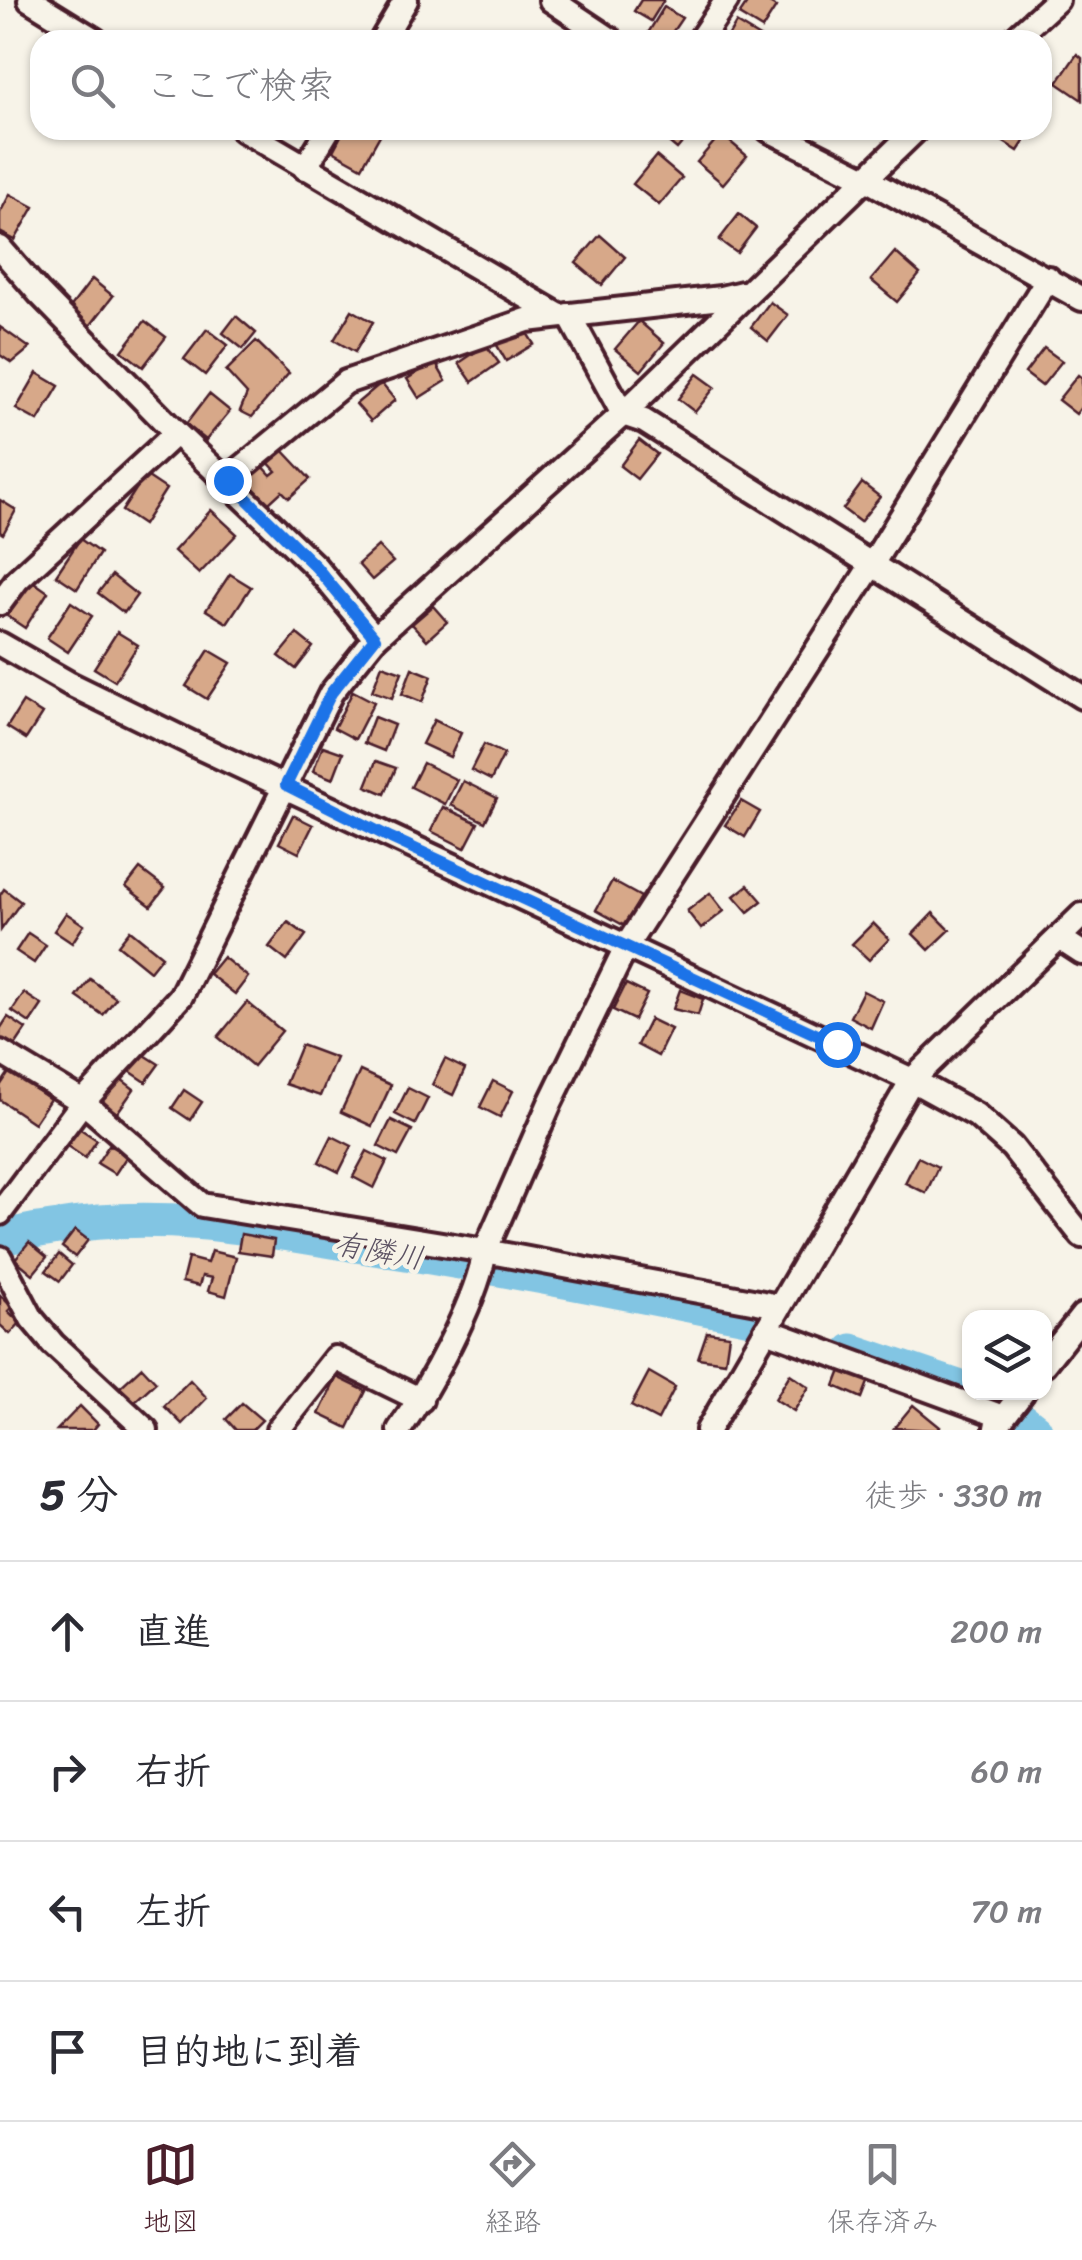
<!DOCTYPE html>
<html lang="ja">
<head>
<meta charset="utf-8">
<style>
  :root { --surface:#fff; --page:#f7f7f7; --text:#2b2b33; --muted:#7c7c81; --line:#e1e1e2; --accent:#4a1f2b }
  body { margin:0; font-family:Sriracha,"Klee One",sans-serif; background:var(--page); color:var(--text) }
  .controls { position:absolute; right:30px; bottom:30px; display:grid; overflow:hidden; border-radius:20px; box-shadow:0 2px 8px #0004 }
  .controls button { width:90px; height:90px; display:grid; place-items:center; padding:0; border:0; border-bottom:2px solid var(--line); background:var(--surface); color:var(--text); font:50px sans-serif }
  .stop { position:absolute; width:30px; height:30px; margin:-22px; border:8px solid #1a73e8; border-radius:50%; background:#fff }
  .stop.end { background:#1a73e8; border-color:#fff; box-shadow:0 2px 10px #0008 }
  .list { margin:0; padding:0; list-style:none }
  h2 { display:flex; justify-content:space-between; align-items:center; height:130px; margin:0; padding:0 40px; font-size:42px }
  h2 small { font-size:32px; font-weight:400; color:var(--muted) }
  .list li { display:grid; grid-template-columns:65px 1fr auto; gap:30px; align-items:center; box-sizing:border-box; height:140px; padding:0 40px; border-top:2px solid var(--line) }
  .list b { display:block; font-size:38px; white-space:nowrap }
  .list em { font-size:32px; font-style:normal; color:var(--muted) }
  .icon { flex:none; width:55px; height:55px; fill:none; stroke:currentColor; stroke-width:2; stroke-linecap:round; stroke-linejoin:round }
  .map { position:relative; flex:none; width:1082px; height:1430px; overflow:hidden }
  .search { position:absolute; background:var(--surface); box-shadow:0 2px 8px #0004; left:30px; right:30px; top:30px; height:110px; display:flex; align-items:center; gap:25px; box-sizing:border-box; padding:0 35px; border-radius:30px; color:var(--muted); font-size:38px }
  .sheet { height:690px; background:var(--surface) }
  nav { display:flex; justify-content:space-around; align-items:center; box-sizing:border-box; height:140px; border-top:2px solid var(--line); background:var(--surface); font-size:28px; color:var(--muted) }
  nav a { display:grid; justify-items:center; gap:5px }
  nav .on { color:var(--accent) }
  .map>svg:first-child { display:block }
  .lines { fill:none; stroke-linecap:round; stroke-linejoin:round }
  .river { stroke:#82c5e3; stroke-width:35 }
  .building { fill:#d7a889; stroke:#4a1f2b; stroke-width:2.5 }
  .minor-casing { stroke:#4a1f2b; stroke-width:30 }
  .minor { stroke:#f7f3e8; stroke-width:22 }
  .route { stroke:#1a73e8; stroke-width:12 }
  .labels { text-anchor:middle; stroke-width:9; stroke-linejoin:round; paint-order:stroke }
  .water-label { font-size:30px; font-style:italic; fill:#5b5162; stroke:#f7f3e8 }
</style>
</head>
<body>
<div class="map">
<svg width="1082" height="1430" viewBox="0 0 1082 1430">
  <rect width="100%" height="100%" fill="#f7f3e8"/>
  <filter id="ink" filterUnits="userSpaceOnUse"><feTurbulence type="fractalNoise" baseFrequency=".01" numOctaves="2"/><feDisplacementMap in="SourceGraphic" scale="20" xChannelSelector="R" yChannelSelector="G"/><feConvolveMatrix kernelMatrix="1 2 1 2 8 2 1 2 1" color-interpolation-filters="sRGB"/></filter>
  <g filter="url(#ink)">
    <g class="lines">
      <!-- river -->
      <g class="river">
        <path d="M0,1240C18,1232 39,1230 59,1227C163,1209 265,1230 368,1247C498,1267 627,1293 756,1318"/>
        <path d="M852,1351L970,1391"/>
        <path d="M974,1392L998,1401L1035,1430"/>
      </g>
    </g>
    <!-- building -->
    <g class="building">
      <path d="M641,0H664L651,21L634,11Z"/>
      <path d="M749,0H764L776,7L762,29L739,15Z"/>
      <path d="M664,7L682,18L667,40H659L648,33Z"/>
      <path d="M736,23L761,38L760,40H726Z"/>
      <path d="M1077,54L1082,58V100L1057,83Z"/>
      <path d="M344,130H370L380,135L362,167L333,151Z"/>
      <path d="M654,130H693L677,149Z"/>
      <path d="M990,130H1023L1029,134L1018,151L988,132Z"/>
      <path d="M721,134L747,156L723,184L697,162Z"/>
      <path d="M656,156L682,178L659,205L633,184Z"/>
      <path d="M10,194L34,207L15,240L0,232V213Z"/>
      <path d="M739,214L756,228L737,253L719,240Z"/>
      <path d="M600,235L625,257L602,285L576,263Z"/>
      <path d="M895,252L920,274L897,302L871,280Z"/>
      <path d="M92,279L113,296L90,326L69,309Z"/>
      <path d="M770,302L788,315L768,341L751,327Z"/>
      <path d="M352,310L373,322L355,352L334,340Z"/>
      <path d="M236,316L256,333L243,349L223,333Z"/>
      <path d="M145,321L166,337L143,367L122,351Z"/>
      <path d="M639,321L664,343L641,371L615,349Z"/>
      <path d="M522,325L534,344L506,361L495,342Z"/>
      <path d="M0,327L30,348L12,363L0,355Z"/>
      <path d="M207,329L228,345L205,375L184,359Z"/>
      <path d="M256,341L289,373L252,417L240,411L247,394L226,371Z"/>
      <path d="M486,345L499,363L472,382L459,363Z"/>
      <path d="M1044,348L1062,361L1042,386L1025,373Z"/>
      <path d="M435,362L446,381L419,398L407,379Z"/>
      <path d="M37,373L59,386L38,421L16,409Z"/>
      <path d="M697,374L715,387L695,412L678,399Z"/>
      <path d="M1078,375L1082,378V406L1076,414L1058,400Z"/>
      <path d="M381,383L395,400L371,421L356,404Z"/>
      <path d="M209,394L230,411L206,440L186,424Z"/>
      <path d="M639,440L657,454L637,479L620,466Z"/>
      <path d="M280,447L310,479L289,498L282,491L268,504L245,479L261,464L271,475L276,471L266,460Z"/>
      <path d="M145,475L166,489L143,525L122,511Z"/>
      <path d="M862,483L880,497L860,522L843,509Z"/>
      <path d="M0,500L16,510L3,534L0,532Z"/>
      <path d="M211,510L237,534L199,574L174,551Z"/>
      <path d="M80,539L100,553L77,589L56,575Z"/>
      <path d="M378,546L393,562L372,580L358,564Z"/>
      <path d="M230,574L251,587L227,623L206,610Z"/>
      <path d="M112,575L137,595L124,613L98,593Z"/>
      <path d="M28,578L48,592L25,628L4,614Z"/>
      <path d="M71,602L92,616L68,652L47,638Z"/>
      <path d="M433,606L447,622L427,640L412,624Z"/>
      <path d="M117,632L138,645L115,681L94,668Z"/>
      <path d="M297,634L313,647L296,669L279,656Z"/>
      <path d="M209,650L231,663L207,699L186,686Z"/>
      <path d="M382,665L402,672L392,698L372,691Z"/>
      <path d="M412,668L432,676L422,702L402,694Z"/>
      <path d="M353,691L374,702L355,739L334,728Z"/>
      <path d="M23,702L42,714L26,739L7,727Z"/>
      <path d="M374,717L394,725L384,751L364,743Z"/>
      <path d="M434,720L461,733L450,757L422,744Z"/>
      <path d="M484,744L504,754L491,780L471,770Z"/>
      <path d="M323,746L343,753L333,779L313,771Z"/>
      <path d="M376,761L396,768L385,794L366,786Z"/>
      <path d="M423,763L457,780L445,804L411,787Z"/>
      <path d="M463,781L497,798L485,822L451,805Z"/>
      <path d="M741,801L760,812L745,837L725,825Z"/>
      <path d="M443,807L478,823L465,848L431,831Z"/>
      <path d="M293,815L313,825L299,853L279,843Z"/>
      <path d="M140,869L165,888L151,906L126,887Z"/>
      <path d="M612,881L641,897L625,926L596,910Z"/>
      <path d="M748,885L762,901L748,912L734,896Z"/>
      <path d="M4,889L21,902L1,930L0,895Z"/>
      <path d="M710,893L724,911L701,929L687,911Z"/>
      <path d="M66,913L84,925L72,943L54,931Z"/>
      <path d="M933,913L950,930L929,950L913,934Z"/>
      <path d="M288,922L306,935L287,961L269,947Z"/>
      <path d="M873,923L889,939L869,960L852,944Z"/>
      <path d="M130,930L162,956L150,971L118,945Z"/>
      <path d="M28,933L46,945L34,963L16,951Z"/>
      <path d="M223,957L248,977L235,994L209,974Z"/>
      <path d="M90,979L116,998L103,1015L77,997Z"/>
      <path d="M626,984L647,994L634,1020L613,1010Z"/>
      <path d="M680,990L703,999L698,1015L673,1009Z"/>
      <path d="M863,991L883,1001L871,1028L850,1017Z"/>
      <path d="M24,993L42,1005L30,1023L12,1011Z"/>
      <path d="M247,1002L282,1031L253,1066L218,1037Z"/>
      <path d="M8,1017L26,1029L14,1047L0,1038V1029Z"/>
      <path d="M650,1019L671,1029L658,1056L637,1045Z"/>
      <path d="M301,1045L336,1058L320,1096L285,1084Z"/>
      <path d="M140,1052L159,1064L146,1082L128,1070Z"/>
      <path d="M445,1059L465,1069L453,1095L432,1085Z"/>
      <path d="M10,1071L50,1099L34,1123L0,1100V1086Z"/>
      <path d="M360,1071L391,1085L372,1126L341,1112Z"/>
      <path d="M117,1076L134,1089L117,1113L99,1101Z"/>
      <path d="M493,1081L513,1091L500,1117L480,1107Z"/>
      <path d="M408,1088L428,1098L415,1124L395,1114Z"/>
      <path d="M184,1090L202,1102L190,1120L172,1108Z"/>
      <path d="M391,1120L412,1130L398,1156L378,1146Z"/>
      <path d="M79,1128L97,1140L85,1158L67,1146Z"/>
      <path d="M332,1136L352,1146L339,1172L319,1162Z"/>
      <path d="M109,1145L127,1156L115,1174L97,1163Z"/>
      <path d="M367,1151L387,1161L374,1188L353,1177Z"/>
      <path d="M918,1157L938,1167L926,1193L905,1183Z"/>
      <path d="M75,1230L88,1240L75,1257L62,1247Z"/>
      <path d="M241,1234L274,1240L272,1256L238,1251Z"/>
      <path d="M29,1242L47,1257L33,1274L15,1259Z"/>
      <path d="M211,1251L236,1257L226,1296L208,1291L212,1278L202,1276L199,1286L182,1282L188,1258L207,1263Z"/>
      <path d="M59,1254L72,1265L60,1281L46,1271Z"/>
      <path d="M0,1295L12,1307L8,1311L20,1323L10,1334L0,1325Z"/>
      <path d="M707,1332L729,1335L725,1362L698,1358Z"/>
      <path d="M142,1367L156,1382L133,1403L119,1388Z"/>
      <path d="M842,1368L869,1380L862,1398L835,1386Z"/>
      <path d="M649,1372L675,1387L658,1420L631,1406Z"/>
      <path d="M790,1374L809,1387L794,1411L775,1399Z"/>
      <path d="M337,1377L366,1391L348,1428L319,1414Z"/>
      <path d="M190,1380L207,1398L182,1424L164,1406Z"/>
      <path d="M242,1403L262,1420L252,1430H236L226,1419Z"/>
      <path d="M913,1405L940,1427L938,1430L894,1428Z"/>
      <path d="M80,1406L98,1424L93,1430H57Z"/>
    </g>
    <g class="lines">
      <defs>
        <g id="minor">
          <path d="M30,0L95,40"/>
          <path d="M551,0L611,40"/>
          <path d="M382,40L406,0"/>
          <path d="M700,40L727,0"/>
          <path d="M1013,40L1057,0"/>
          <path d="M243,130L558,315"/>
          <path d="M769,130L864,178L1082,299"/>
          <path d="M305,168L328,130"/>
          <path d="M0,248L39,293L176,433L316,567L375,638"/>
          <path d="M569,315L623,414L644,421L1082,697"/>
          <path d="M227,480L346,382L527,320L721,298L742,293"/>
          <path d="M0,603L17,580L176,433"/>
          <path d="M0,644L70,684L199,747L912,1080L976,1115L1012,1147L1082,1236"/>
          <path d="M1059,938L1082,953"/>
          <path d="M0,1052L83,1102L202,1205L485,1251L779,1306"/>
          <path d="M0,1213L83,1102L181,996L331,693L375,638L623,414L916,130"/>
          <path d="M0,1258L32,1319L53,1344L146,1430"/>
          <path d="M766,1330L1003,1417"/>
          <path d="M1044,1364L1082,1316"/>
          <path d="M996,1427L1023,1392"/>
          <path d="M278,1430L335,1358L421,1400"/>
          <path d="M399,1430C430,1386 476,1303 485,1251L550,1103L627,945L871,566L1048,278"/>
          <path d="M708,1430L912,1080L1082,915"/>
        </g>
      </defs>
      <!-- minor casing -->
      <use href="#minor" class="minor-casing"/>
      <!-- minor -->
      <use href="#minor" class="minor"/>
    </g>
  </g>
  <g class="lines" filter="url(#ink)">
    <!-- route -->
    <path class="route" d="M228,480L316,567L375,638L331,693L286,785L391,838L837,1044"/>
  </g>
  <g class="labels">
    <!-- water labels -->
    <g class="water-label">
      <text transform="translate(379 1251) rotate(10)" y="10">有隣川</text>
    </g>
  </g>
</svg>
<div class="controls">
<button><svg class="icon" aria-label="layers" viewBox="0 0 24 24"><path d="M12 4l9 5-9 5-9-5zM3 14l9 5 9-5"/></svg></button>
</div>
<div class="stop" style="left:837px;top:1044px"></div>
<div class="stop end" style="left:228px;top:480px"></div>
<div class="search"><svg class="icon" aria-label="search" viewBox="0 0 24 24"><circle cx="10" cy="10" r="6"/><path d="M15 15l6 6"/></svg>ここで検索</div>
</div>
<section class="sheet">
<h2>5 分<small>徒歩 · 330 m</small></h2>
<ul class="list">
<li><svg class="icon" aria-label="ahead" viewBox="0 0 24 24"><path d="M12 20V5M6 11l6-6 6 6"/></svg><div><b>直進</b></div><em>200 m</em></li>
<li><svg class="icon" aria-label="right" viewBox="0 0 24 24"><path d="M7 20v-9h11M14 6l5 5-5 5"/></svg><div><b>右折</b></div><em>60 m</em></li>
<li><svg class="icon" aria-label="left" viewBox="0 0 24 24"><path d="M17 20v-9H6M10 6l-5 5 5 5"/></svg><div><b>左折</b></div><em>70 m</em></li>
<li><svg class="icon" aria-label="arrive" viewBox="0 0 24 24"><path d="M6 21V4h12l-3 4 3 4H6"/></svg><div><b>目的地に到着</b></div></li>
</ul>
</section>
<nav>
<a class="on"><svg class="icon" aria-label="map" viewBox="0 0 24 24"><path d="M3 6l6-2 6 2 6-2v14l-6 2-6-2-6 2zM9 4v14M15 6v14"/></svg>地図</a>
<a><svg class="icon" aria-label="directions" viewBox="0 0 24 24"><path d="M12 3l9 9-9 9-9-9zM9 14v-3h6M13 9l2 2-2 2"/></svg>経路</a>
<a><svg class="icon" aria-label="saved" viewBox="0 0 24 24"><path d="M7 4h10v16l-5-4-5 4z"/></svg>保存済み</a>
</nav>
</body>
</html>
